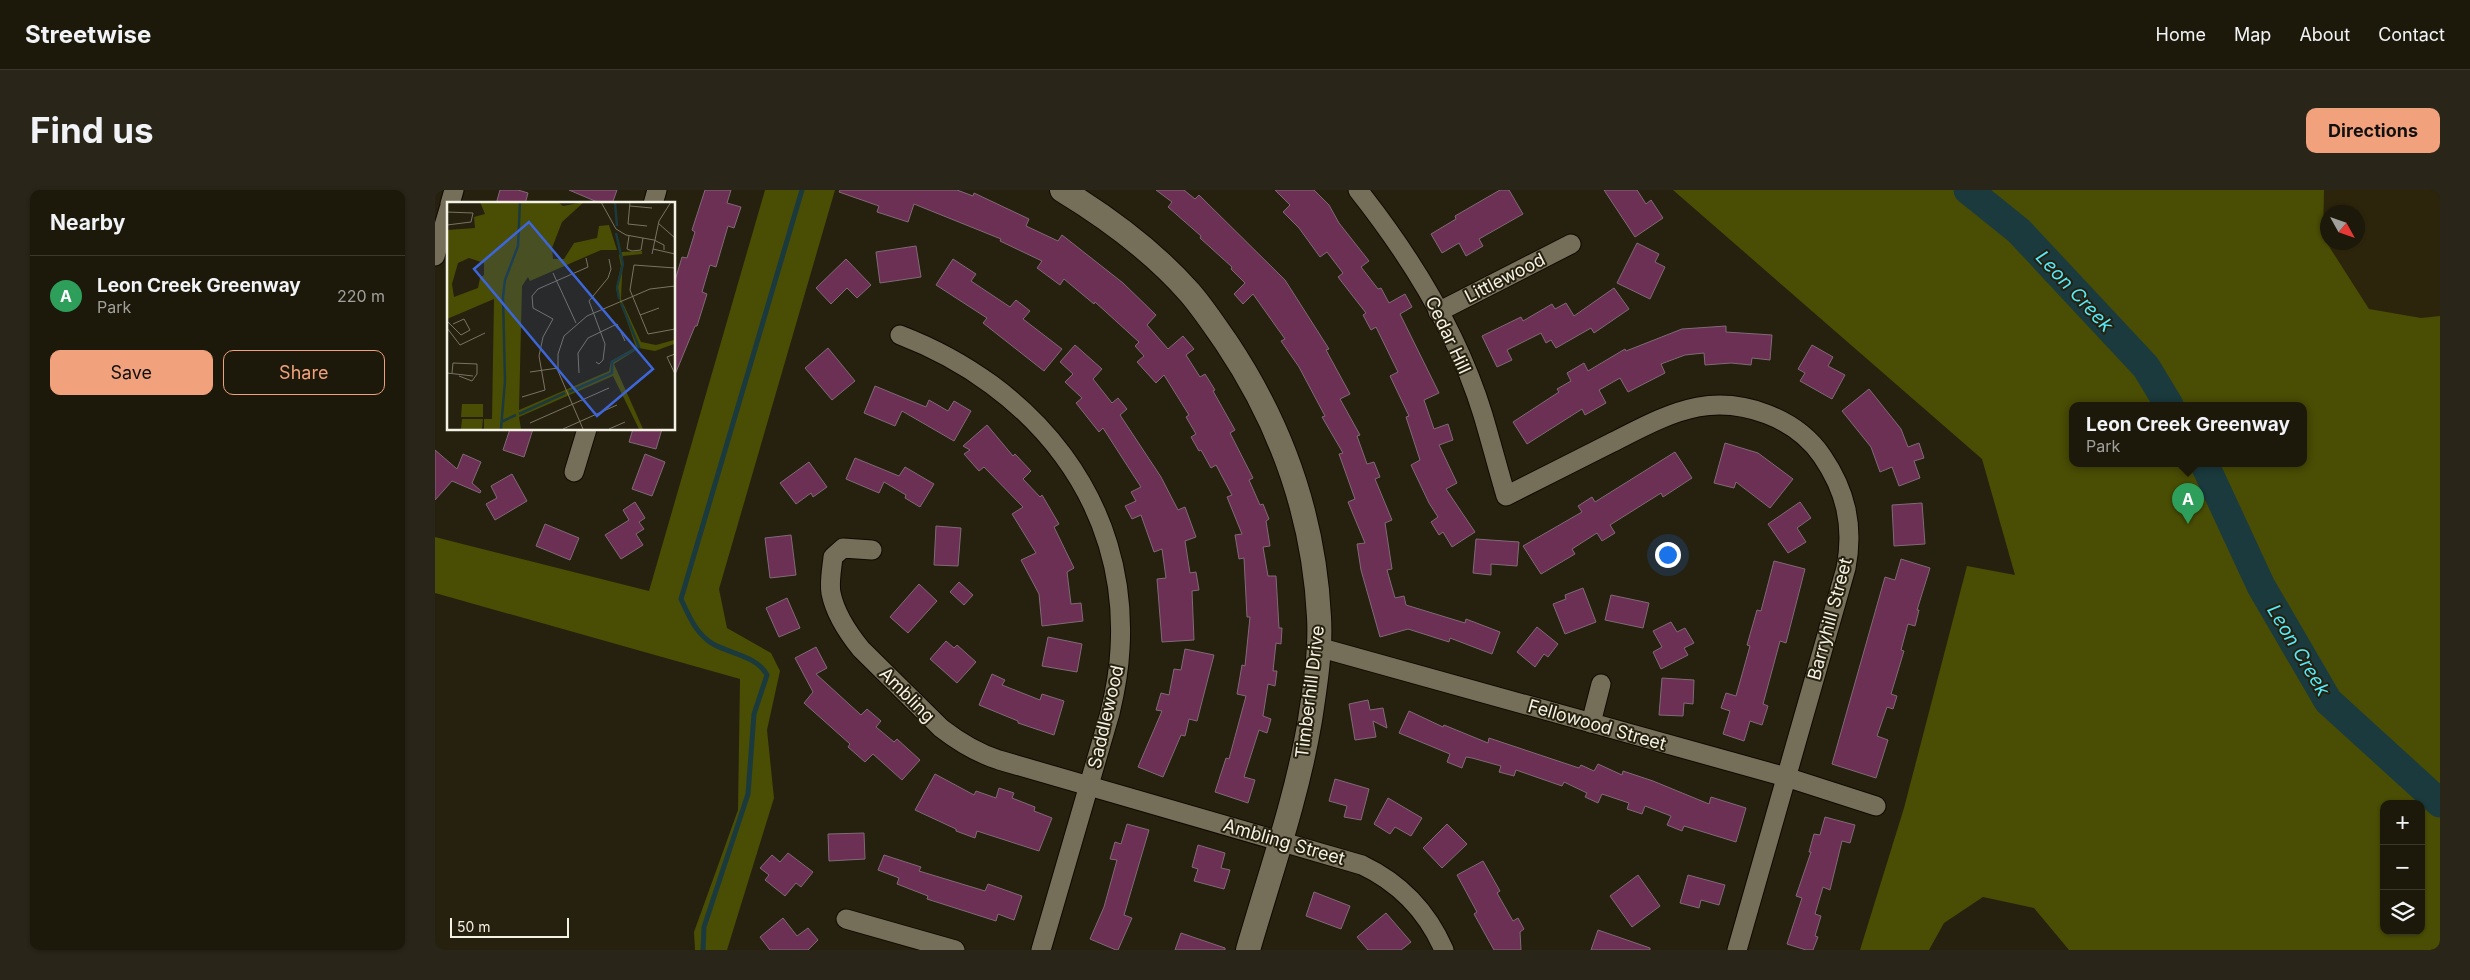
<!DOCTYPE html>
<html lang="en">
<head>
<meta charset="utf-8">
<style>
  :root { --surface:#1c180a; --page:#292518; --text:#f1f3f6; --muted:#a0a09c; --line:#3a372b; --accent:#f1a17c }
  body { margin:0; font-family:Inter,sans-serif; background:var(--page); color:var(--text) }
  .controls { position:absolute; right:15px; bottom:15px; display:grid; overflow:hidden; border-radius:10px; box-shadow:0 1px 4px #0004 }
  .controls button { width:45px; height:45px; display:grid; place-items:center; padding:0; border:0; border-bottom:1px solid var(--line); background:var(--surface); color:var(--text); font:25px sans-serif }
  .compass { position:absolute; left:1885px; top:15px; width:45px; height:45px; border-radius:50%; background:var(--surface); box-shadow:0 1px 4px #0004; rotate:130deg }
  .scale { position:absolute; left:15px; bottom:12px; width:119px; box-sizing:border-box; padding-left:5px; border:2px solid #f4f1e5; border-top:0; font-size:14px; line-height:18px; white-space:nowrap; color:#f4f1e5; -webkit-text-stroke:4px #26200e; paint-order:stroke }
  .you { position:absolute; left:1232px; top:364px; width:18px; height:18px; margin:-12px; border:4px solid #fff; border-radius:50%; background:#1a73e8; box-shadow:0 0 0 8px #1a73e833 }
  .badge { display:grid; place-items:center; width:32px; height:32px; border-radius:50%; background:var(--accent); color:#fff; font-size:16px; font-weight:700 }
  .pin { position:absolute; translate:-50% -41px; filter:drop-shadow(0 1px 2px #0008) }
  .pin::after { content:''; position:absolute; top:26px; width:18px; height:15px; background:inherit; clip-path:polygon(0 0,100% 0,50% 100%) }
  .popup { position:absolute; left:1634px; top:212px; width:238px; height:65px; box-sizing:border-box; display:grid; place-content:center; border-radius:10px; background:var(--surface); filter:drop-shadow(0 1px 4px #0005); font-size:16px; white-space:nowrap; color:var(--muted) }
  .popup b { font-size:19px; color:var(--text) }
  .popup::after { content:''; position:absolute; left:50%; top:100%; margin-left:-10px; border:10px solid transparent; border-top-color:var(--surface) }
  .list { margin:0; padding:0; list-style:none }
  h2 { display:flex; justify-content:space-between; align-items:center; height:65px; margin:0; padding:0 20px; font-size:21px }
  h2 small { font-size:16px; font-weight:400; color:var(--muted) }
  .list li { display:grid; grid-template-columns:32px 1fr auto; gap:15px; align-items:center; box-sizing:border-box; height:80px; padding:0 20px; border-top:1px solid var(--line) }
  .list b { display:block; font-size:19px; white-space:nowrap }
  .list p { margin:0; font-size:16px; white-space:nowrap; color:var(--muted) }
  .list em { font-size:16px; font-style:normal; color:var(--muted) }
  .actions { display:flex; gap:10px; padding:15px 20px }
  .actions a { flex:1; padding:11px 0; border:1px solid var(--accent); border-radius:10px; text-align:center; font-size:18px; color:var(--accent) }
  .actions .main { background:var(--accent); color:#111 }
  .icon { flex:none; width:28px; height:28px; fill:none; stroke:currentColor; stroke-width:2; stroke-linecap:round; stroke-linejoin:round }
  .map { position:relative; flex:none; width:2005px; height:760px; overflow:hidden; border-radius:10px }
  header { display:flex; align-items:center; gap:30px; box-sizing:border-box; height:70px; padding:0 25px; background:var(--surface); border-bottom:1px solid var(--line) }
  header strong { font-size:24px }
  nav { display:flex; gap:28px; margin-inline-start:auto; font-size:18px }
  .intro { display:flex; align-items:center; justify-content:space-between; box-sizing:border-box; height:120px; padding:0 30px }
  h1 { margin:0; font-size:35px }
  .button { padding:12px 22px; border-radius:10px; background:var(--accent); color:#111; font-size:18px; font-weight:700 }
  main { display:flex; gap:30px; padding:0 30px }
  aside { flex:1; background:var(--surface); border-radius:10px; box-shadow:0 1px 4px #0004 }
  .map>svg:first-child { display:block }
  .built { fill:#2d250b; fill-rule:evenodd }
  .green { fill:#4a4d04; fill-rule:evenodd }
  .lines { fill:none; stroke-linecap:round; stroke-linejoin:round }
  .stream { stroke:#1a3a3e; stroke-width:5 }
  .river { stroke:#1a3a3e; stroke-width:29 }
  .building { fill:#6b3054; stroke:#806a76 }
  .minor-casing { stroke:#0f0a00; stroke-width:21 }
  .tertiary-casing { stroke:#0f0a00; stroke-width:26 }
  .minor { stroke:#756f5a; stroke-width:19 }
  .tertiary { stroke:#756f5a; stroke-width:24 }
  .labels { text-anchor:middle; stroke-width:4; stroke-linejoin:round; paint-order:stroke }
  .street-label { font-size:18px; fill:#f4f1e5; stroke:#26200e }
  .water-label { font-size:19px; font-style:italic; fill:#54eafb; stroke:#26200e }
  .inset-river { fill:none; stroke:#1a3a3e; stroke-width:2.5 }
  .inset-road { fill:none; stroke:#787464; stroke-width:1 }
  .view { fill:#3d66da; fill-opacity:0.15; stroke:#3d66da; stroke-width:2.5 }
  .inset-edge { fill:none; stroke:#f4f1e5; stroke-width:2.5 }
</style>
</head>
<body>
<header>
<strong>Streetwise</strong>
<nav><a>Home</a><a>Map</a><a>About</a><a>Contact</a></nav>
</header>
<div class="intro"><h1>Find us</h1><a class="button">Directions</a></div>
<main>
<aside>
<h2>Nearby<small></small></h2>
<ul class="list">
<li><span class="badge" style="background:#2e9e5b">A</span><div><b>Leon Creek Greenway</b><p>Park</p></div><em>220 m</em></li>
</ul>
<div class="actions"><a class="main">Save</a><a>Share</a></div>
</aside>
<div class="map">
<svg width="2005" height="760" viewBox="0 0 2005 760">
  <rect width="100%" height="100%" fill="#26200e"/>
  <!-- built -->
  <path class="built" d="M1670,0H2005V381L1868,215ZM1892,22H1922V52H1892Z"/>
  <!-- green -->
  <g class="green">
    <path d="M330,0H400L284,399L292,438L336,463L345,481L332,540L339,608L292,760H260L259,742L303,620L305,489L0,403V347L214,401Z"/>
    <path d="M1238,0H1889L1888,47L1934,119L1986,128L2005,126V760H1634L1599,718L1548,707L1509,733L1494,760H1425L1469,618L1532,376L1580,385L1547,269ZM1638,215H1868V273H1638ZM1949,614H1986V741H1949Z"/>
  </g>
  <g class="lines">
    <!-- stream -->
    <path class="stream" d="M268,760L269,737L313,604L319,524L332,485C322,466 296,464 278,454C261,444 254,426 246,409L367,0"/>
    <!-- river -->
    <g class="river">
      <path d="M1533,0L1584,41L1711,177L1734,215"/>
      <path d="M1769,273L1826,396L1893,511L2005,613"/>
    </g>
  </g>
  <!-- building -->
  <g class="building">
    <path d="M65,0H83L93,3L90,14H61Z"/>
    <path d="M134,0H182L177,14H167Z"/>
    <path d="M270,0H296L292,13L306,17L299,38L293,36L281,77L275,75L267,102L272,104L262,136H260L239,187V94L247,67L252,68L260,42L257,40Z"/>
    <path d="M405,0H522L538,6L539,3L594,29L591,36L623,51L627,45L688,93L721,125L712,135L733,159L748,146L759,159L751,165L765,187L770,184L780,200L778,201L800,240L795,243L818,288L814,290L825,315L828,314L834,329L831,331L835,356L828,357L833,386H841L844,438H847L846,454L841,453L838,481H842L840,496L833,494L828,526L836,529L832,543L824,540L809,587L820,590L813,613L780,602L791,568L794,569L811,506L802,504L807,475L810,476L815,427H812L809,368L804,369L800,345L807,344L792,307L797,305L781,275L776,278L766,260L764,261L756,247L761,244L751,227L754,225L729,185L721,193L702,172L709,166L700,156L704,152L660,112L659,114L629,89L625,95L602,78L607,71L565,51L566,49L479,14L473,32L442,22L444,16L404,2Z"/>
    <path d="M721,0H749L760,9L764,5L850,90L894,159L891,160L915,204L905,209L925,245L922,246L932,274L939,272L945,287L940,289L957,330L950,333L957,379L952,380L960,408L969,406L971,415L1030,433L1031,429L1065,442L1057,464L1015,448L1014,452L973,439L945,447L926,380L922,354L930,353L913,312L920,309L904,264L908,263L887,227L890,226L864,177L846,151L850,149L818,104L808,114L799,104L810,93L796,79L797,77L765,48L766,46L733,17L737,12Z"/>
    <path d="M840,0H879L894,15L904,33L934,71L926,77L943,99L946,98L954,113L970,104L977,117L965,124L1004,203L989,210L999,239L1013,234L1018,250L1004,255L1022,293L1011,299L1040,342L1017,357L1008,342L1004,345L996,332L1003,327L994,313L976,275L985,270L971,227L974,226L955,186L963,182L941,137L936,140L928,125L931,123L903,87L908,83L892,62L885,67L864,38L848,22L855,15Z"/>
    <path d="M1065,0H1074L1088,24L1044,49L1048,56L1031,66L1024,53L1007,63L996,44L1021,29L1020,26Z"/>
    <path d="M1169,0H1202L1211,14L1216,10L1228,28L1200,47Z"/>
    <path d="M1202,53L1224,64L1220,72L1230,77L1215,109L1182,93Z"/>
    <path d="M481,56L486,87L445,93L441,62Z"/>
    <path d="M411,69L436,95L422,108L412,98L396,114L381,98Z"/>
    <path d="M518,69L541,84L536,91L575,117L581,110L595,121L588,129L627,159L609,181L548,133L552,128L501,95Z"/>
    <path d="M1179,98L1194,119L1159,143L1156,138L1121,158L1116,150L1111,153L1106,143L1072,160L1077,170L1062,177L1047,146L1086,127L1088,131L1117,114L1120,119L1131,113L1139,126Z"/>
    <path d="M1291,136V142L1337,145L1335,170L1317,168L1316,175L1296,173L1270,175L1269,163L1250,165L1226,174L1230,183L1193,202L1185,188L1164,200L1171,213L1150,225L1147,219L1092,254L1078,232L1124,202L1122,199L1136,191L1132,183L1149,173L1153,181L1190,159L1191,161L1247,139Z"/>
    <path d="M640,155L667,179L658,189L677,213L683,208L692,219L685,225L726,287L743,320L750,317L761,347L750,351L755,383L761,382L764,400L757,401L759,450L727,452L722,389L731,388L727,359L719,362L706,325L697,329L690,316L701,311L696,302L706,297L668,238L664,242L641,213L647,208L630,192L638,184L625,172Z"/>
    <path d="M1377,155L1398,167L1393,176L1410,185L1397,209L1365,191L1370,183L1363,179Z"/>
    <path d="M393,158L420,191L397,210L370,178Z"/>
    <path d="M440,196L491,217L494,210L513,221L519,211L536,221L519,251L467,221L460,236L429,223Z"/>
    <path d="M1434,199L1466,239L1473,257L1484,253L1489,268L1479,271L1485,288L1464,296L1457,277L1445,282L1436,257L1407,221Z"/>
    <path d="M552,235L578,266L580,264L596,281L588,289L605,307L607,305L624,334L619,337L639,378L632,382L636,414L646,413L648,431L607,436L604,404L586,370L601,363L577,324L588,317L549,277L544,281L529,264L535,260L528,256Z"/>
    <path d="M75,239H98L89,267L68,260Z"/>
    <path d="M198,239H227L221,259L194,252Z"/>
    <path d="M1290,253L1323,263L1358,289L1335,318L1301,292L1299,298L1279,293Z"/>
    <path d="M0,260L22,279L28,264L46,272L37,293L46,301L45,303L17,291L0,310Z"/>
    <path d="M1240,262L1257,288L1228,307L1226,303L1175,335L1180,343L1167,351L1162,343L1137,359L1140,364L1106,384L1088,356L1147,322L1143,316L1157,307L1160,312Z"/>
    <path d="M210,264L230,272L217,306L197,299Z"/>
    <path d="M420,268L464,286L470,277L499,294L485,317L470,308L471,305L449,292L444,303L411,289Z"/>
    <path d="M374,272L392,297L378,307L376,303L361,314L345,293Z"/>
    <path d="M77,284L92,311L60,330L51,314L62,308L56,296Z"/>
    <path d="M200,312L210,328L204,332L209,339L201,344L208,355L186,369L170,345L194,330L188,320Z"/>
    <path d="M1365,312L1376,328L1362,338L1371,352L1353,363L1333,334Z"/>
    <path d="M1487,313L1490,354L1459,356L1457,315Z"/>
    <path d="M110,334L144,348L135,370L101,356Z"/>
    <path d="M501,336L526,338L523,376L499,375Z"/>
    <path d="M356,345L361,385L335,388L330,348Z"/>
    <path d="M1041,349L1084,352L1082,376L1056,374V385L1038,383Z"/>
    <path d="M1466,369L1495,378L1482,420H1484L1480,436L1473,434L1466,460L1469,461L1456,504L1462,506L1458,519L1452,517L1442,546L1453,550L1441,588L1397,574L1450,387L1460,390Z"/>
    <path d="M1339,371L1370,379L1351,453L1345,451L1328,514L1333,516L1327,535L1315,531L1309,551L1288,544L1295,521L1286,518L1291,503L1301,506L1315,456L1312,455L1322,420L1326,421Z"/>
    <path d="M524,392L538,405L529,415L515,402Z"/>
    <path d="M484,394L502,411L473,443L455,427Z"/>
    <path d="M1148,398L1161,432L1130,444L1118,414L1131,409L1130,405Z"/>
    <path d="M1176,405L1214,413L1208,438L1170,430Z"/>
    <path d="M352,408L365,438L344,447L331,418Z"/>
    <path d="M1236,432L1242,442L1250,438L1259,453L1249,458L1253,465L1226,479L1218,462L1227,457L1218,441Z"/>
    <path d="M1102,437L1123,454L1113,467L1109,464L1100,477L1082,462Z"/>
    <path d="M613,447L647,454L642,482L607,476Z"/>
    <path d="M511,451L519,458L522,455L541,472L522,493L495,469Z"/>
    <path d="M381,457L392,478L381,484L426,525L432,519L446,531L441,537L459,552L462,549L485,570L467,590L438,564L430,572L413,557L415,554L369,513L378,502L360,468Z"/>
    <path d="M750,459L779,465L762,531L754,529L750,546L746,545L728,587L703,577L727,521L721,520L726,503L734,505L739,479L746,480Z"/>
    <path d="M557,484L570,490L567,495L605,510L607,504L629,511L619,545L583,533V531L544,515Z"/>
    <path d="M1227,488L1259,490L1258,514L1249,513L1248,526L1224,525Z"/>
    <path d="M933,510L935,520L948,518L952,538L938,531L941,547L920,550L914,514Z"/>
    <path d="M974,521L1008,537L1009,535L1053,553L1054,548L1144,578L1146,575L1159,581L1163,574L1187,585L1188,581L1218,591L1274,614L1276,607L1311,618L1301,652L1249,636L1247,641L1232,635L1236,626L1210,616L1207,624L1192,619L1194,613L1167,604L1163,613L1150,607L1152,603L1129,592L1127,596L1081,580L1079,586L1064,582L1066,576L1037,568L1031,567L1027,578L1012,572L1015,564L964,543Z"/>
    <path d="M500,584L539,605L541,601L561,608L564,598L579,603L577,608L600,617L599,621L617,628L604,661L542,641L540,648L521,641V639L480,620Z"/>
    <path d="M900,589L934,599L926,630L909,627L912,616L894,611Z"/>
    <path d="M953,608L987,628L976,646L960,637L955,644L939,634Z"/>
    <path d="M1390,627L1420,635L1415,653L1407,651L1395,700L1388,697L1380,724L1386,726L1380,746L1383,747L1378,760H1371L1352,754L1367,708L1361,706L1376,662H1374L1379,644L1385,645Z"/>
    <path d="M692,634L714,640L689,725L697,728L683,760H681L655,749L669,717L682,670L675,669L680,652L686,654Z"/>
    <path d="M1012,634L1032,654L1007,678L988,658Z"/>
    <path d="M429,643L430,669L394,671L393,644Z"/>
    <path d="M763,655L790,663L786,678L795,680L789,699L759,691L763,679L757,677Z"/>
    <path d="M353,663L378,682L366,697L361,693L350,706L330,690L334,685L325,678L337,665L345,672Z"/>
    <path d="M449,665L486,677L484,681L550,701L553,694L587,706L579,730L563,724L561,731L492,709L493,706L462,694L464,688L443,680Z"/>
    <path d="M1048,671L1065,701L1062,703L1078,731L1083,728L1089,739L1085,742L1086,760H1059L1039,724L1042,722L1022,685Z"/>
    <path d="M1203,685L1225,716L1197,737L1175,706Z"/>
    <path d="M1253,685L1290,695L1284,715L1266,710L1264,718L1245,713Z"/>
    <path d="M879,702L915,716L906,739L871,726Z"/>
    <path d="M951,723L976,752L966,760H933L922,747Z"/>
    <path d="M348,728L362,746L373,738L383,750L373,760H335L325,747Z"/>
    <path d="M1163,740L1215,758V760H1156Z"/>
    <path d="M746,743L790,758V760H740Z"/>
  </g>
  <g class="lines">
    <defs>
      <g id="minor">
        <path d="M923,0C976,67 1023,143 1048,225C1056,252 1063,279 1071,306C1106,288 1141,271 1176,253C1204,239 1232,223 1263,217C1308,209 1361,228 1387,266C1411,301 1419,336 1411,378L1302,760"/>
        <path d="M15,14L19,0"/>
        <path d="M218,14L222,0"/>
        <path d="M0,66L14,19"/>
        <path d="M1003,122L1136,54"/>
        <path d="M465,145C598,196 694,311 685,459C684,481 680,502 675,523L606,760"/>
        <path d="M139,282L152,239"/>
        <path d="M437,360L408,358L398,367C397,378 394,392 396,403C400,423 413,443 426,459L506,538C524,552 542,563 564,570L927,675C965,693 992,721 1009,760"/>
        <path d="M883,457L1351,587L1441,616"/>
        <path d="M1156,533L1166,494"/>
        <path d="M411,729L520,760"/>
      </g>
      <path id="tertiary" d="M627,0C673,28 719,62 755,103C768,118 779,135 791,152C846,234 879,327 884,427C886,460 880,497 875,530C862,608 835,684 813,760"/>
    </defs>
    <!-- minor casing -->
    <use href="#minor" class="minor-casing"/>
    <!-- tertiary casing -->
    <use href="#tertiary" class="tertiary-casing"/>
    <!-- minor -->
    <use href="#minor" class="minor"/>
    <!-- tertiary -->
    <use href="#tertiary" class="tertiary"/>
  </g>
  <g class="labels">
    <!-- street labels -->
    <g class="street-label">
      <text transform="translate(1070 88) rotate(-27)" y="6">Littlewood</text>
      <text transform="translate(1013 145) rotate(65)" y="6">Cedar Hill</text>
      <text transform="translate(1395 429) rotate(-75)" y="6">Barryhill Street</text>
      <text transform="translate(875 502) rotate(-83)" y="6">Timberhill Drive</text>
      <text transform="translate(472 505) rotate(45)" y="6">Ambling</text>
      <text transform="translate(671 527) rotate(-77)" y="6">Saddlewood</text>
      <text transform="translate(1162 535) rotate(16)" y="6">Fellowood Street</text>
      <text transform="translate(849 652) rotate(16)" y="6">Ambling Street</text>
    </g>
    <!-- water labels -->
    <g class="water-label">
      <text transform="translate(1640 101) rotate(47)" y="7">Leon Creek</text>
      <text transform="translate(1864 460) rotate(59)" y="7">Leon Creek</text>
    </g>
  </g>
  <!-- overview -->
  <g transform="translate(12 12)">
    <rect width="228" height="228" fill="#26200e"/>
    <path d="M33,0H111L116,4L137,0L115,20L105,46L106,57H117L127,41L150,36L152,24L162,23L170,48H154L83,79L81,75L75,84L72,208L162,169L164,159L189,145L169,87L174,64L172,53L175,50L195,49V52L176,54L174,97L194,140L209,143L227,138V142L208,149L192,146L167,162L196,227H192L166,174L72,215L74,227H37V217H45L47,97L0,117V28L28,26L27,15L38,12ZM22,56L37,61V73L33,76L31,86L7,95L5,82L11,61ZM15,202H36V215H14ZM15,217H36L35,227H14Z" fill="#4a4d04" fill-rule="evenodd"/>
    <path class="inset-river" d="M168,0L170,24M169,31L176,62L170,85L172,97M122,190L165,171V160L192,145L174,101M72,212L118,191M54,220L69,213M54,227L58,179L56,95L58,78L71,44L73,0"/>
    <path class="inset-road" d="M154,0L169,27L179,33L207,38L217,43V48M183,0L181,22L200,24M183,4L205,6M0,10L26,11L24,20L0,23M211,21L228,36M182,34L180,47L185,49L194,48L196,36M206,47L228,52M205,52L212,19L224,0M228,66L187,63L183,88L201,132L228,127M106,71L129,121M193,113L212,106M0,119L14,133L23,128L17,117L6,122M0,126L13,143L38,131M228,152L220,155L228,172M0,154V171M149,160L152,162L156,158L158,142L142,99L161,76L164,67L162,57M83,170L111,166M0,171L26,174M5,171L6,161L30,162V172L25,179L12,174M132,171L131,151L141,136L170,122L178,139M75,195L98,188L92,154L96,135L106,117L86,106L85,94L91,87L141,65L139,56M83,221L162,186M116,227L170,203M136,227L111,169V152L117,134L140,114L203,87L228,84M162,227L178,220"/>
    <path class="view" d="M82,20L206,167L150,214L27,67Z"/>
    <rect width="228" height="228" class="inset-edge"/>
  </g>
</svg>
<div class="controls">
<button>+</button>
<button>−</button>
<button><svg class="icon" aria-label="layers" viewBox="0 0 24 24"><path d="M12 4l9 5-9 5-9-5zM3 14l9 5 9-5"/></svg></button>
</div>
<svg class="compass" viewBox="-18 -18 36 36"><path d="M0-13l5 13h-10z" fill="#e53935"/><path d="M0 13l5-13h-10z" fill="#a0a09c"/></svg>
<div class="scale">50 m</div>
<div class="you"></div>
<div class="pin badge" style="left:1753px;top:334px;background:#2e9e5b">A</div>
<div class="popup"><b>Leon Creek Greenway</b>Park</div>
</div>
</main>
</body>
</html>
